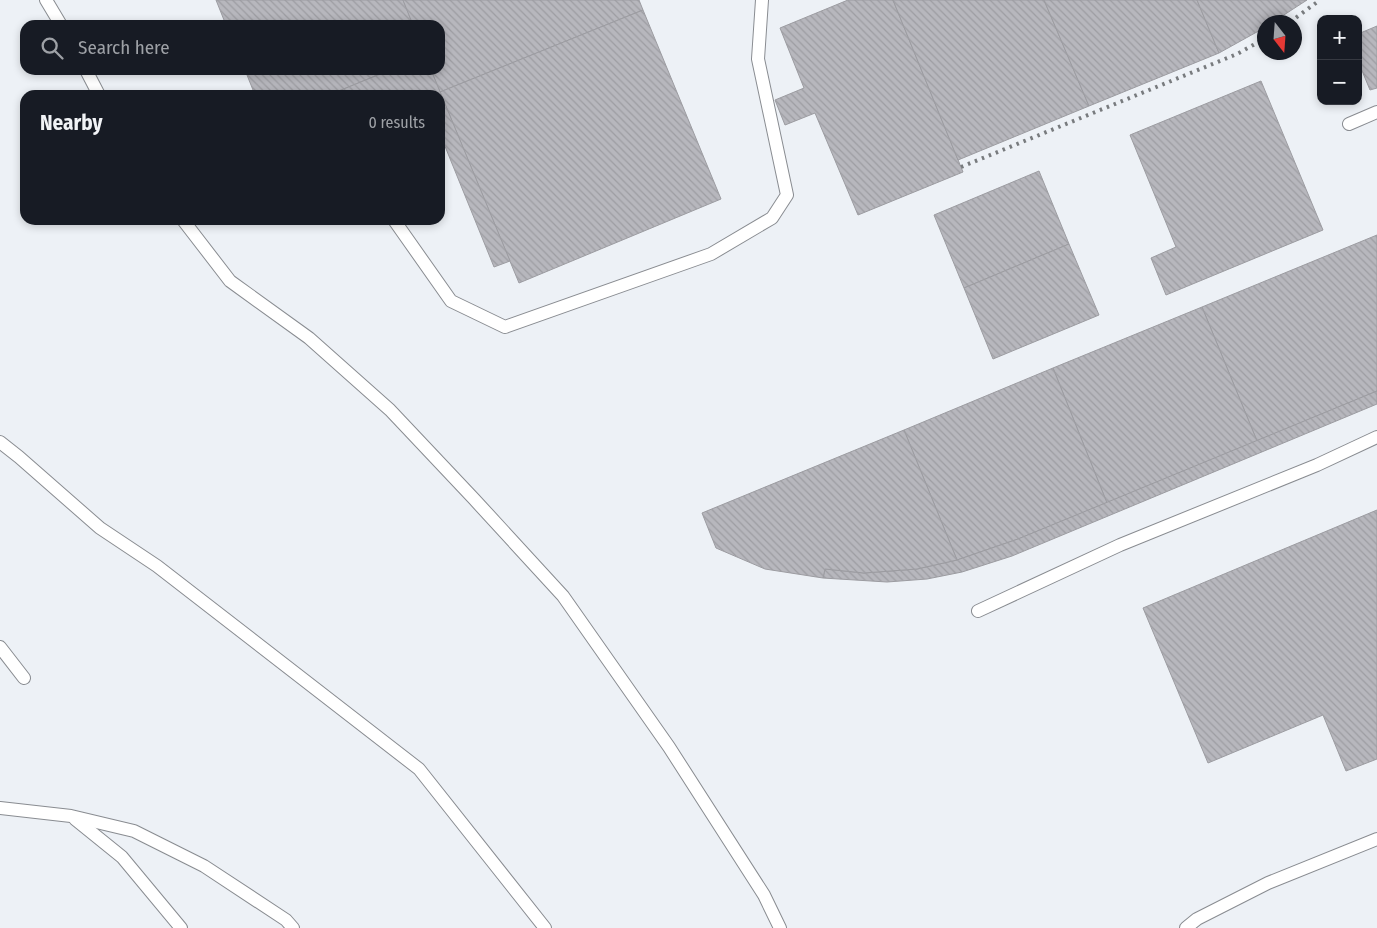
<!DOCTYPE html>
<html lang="en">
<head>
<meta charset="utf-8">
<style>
  :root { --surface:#171b24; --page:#242831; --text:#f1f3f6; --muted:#9ea1a6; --line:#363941 }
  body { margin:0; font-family:"Fira Sans Condensed",sans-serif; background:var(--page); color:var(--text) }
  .controls { position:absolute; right:15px; top:15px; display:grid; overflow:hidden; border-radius:10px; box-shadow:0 2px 8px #0003 }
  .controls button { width:45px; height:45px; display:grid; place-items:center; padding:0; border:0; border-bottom:1px solid var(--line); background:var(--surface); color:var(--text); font:25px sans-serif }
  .compass { position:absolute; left:1257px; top:15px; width:45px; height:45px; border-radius:50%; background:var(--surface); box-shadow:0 2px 8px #0003; rotate:163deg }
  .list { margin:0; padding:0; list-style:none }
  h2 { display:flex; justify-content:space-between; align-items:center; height:65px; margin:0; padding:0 20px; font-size:21px }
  h2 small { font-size:16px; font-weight:400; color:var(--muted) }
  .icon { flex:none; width:28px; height:28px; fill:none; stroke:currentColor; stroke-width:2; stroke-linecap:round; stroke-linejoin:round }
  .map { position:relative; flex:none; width:1377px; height:928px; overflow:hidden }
  .search { position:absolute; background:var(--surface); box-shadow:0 2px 8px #0003; left:20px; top:20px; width:425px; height:55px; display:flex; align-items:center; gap:12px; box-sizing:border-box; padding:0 18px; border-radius:15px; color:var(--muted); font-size:19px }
  .panel { position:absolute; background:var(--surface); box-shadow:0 2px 8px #0003; left:20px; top:90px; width:425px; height:135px; border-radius:15px }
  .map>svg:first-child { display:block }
  .building { fill:url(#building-back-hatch); stroke:#9c9ca1 }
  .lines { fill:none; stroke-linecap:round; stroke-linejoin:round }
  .lane-casing { stroke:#898c91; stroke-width:14 }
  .lane { stroke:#fff; stroke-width:12 }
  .rail { stroke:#787b7e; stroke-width:4; stroke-dasharray:2.5 5; stroke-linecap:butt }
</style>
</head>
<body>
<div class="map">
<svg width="1377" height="928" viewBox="0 0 1377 928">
  <defs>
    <pattern id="building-back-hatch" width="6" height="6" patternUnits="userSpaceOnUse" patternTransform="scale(1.25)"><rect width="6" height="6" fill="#b7b7bd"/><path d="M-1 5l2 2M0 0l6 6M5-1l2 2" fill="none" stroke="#9d9da2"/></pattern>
  </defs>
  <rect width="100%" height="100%" fill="#edf1f6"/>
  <!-- building -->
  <g class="building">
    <path d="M216,0H403L413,25H226Z"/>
    <path d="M403,0H639L643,10L440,92L431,70H440V25H413Z"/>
    <path d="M848,0H893L963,172L858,215L815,113L785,125L775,100L804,88L780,28Z"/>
    <path d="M893,0H1044L1089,106L958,160Z"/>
    <path d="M1044,0H1197L1219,53L1089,106Z"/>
    <path d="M1197,0H1307L1273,22H1264V28L1219,53Z"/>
    <path d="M643,10L721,199L519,283L440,92Z"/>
    <path d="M1377,26V88L1370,90L1358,61V34Z"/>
    <path d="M245,70H390L329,95H255Z"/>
    <path d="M390,70H431L510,261L494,267L440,134V95H329Z"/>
    <path d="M1261,81L1323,230L1166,295L1151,258L1176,247L1130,135Z"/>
    <path d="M1039,171L1069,244L964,288L934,215Z"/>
    <path d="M1377,235V391L1257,441L1202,307Z"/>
    <path d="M1069,244L1099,315L993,359L964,288Z"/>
    <path d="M1202,307L1257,441L1107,503L1053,368Z"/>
    <path d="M1053,368L1107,503L1018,539L957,560L904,430Z"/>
    <path d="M1377,391V404L1012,556L962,572L927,579L887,582L823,578L825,569L864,573L917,569L957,560L1018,539Z"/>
    <path d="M904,430L957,560L917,569L864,573L825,569L823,578L765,569L716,548L702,513Z"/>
    <path d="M1377,510V759L1346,771L1323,715L1208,763L1143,608Z"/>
  </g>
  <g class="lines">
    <defs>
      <g id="lane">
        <path d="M46,0L61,25"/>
        <path d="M86,70L99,95"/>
        <path d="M1349,124L1377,112"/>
        <path d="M183,220L230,281L309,338L390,410L474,499L563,596L669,747L764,895L780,928"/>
        <path d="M394,220L451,301L505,327L711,254L772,218L787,195L758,59L762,0"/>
        <path d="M0,442L19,457L100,528L157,566L419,769L545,928"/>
        <path d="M978,611L1120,545L1317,465L1377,437"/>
        <path d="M0,647L24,678"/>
        <path d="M0,808L71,816L134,831L204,866L286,920L293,928"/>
        <path d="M75,819L122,857L181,928"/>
        <path d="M1186,928L1197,919L1268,883L1377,839"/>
      </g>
    </defs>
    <!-- lane casing -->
    <use href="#lane" class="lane-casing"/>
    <!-- lane -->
    <use href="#lane" class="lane"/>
    <!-- rail -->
    <g class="rail">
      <path d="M1290,22L1320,0"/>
      <path d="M961,167L1237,54L1264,39"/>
    </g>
  </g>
</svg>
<div class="controls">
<button>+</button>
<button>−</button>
</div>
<svg class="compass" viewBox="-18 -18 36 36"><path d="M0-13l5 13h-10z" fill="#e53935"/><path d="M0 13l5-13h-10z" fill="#9ea1a6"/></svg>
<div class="search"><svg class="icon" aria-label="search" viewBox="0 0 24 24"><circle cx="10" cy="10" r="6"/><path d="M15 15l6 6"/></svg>Search here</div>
<section class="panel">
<h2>Nearby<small>0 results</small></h2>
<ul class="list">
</ul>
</section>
</div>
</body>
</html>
